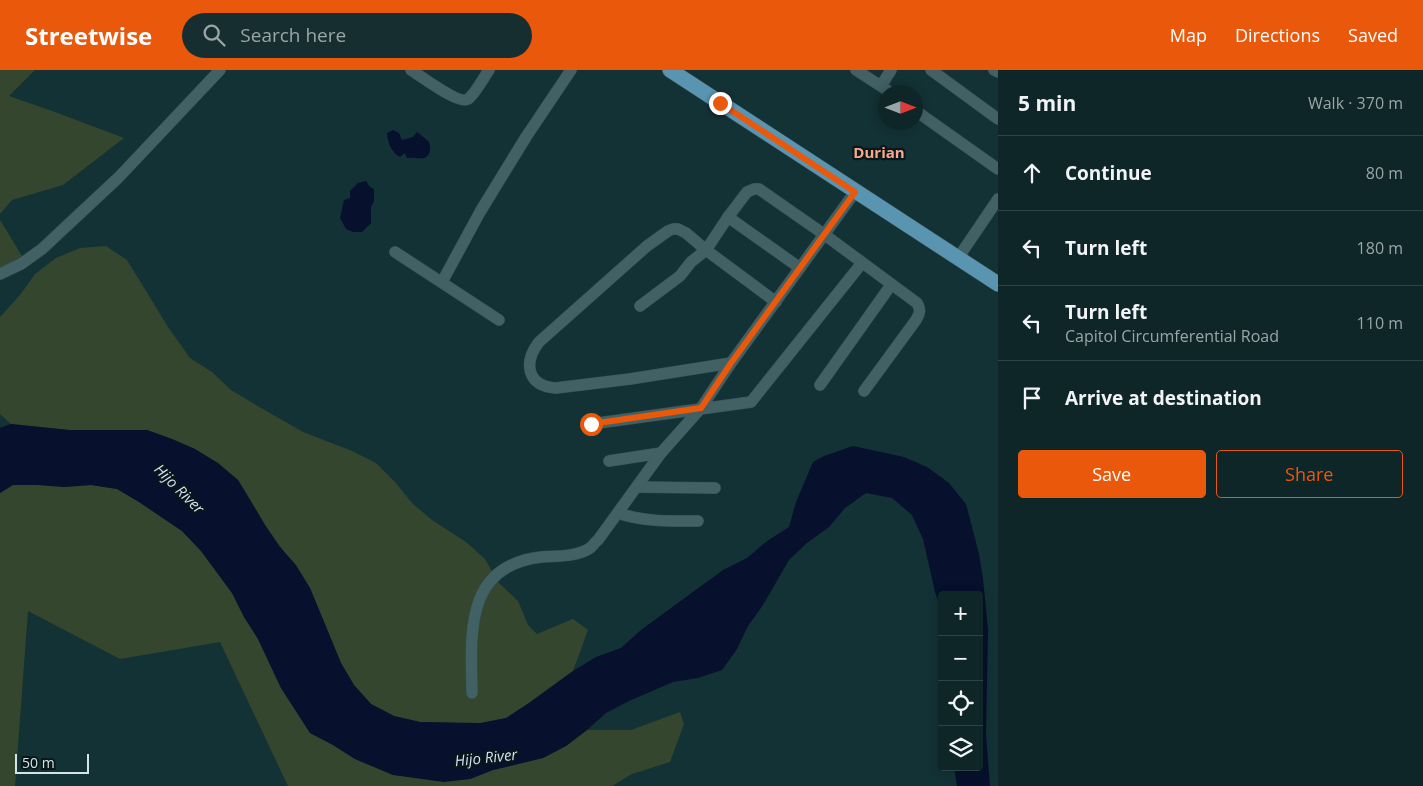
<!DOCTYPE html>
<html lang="en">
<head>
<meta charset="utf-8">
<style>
  :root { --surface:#0e2628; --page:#172e30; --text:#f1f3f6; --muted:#9ba5a8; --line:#2e4345; --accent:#ea580c }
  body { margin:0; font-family:"Open Sans",sans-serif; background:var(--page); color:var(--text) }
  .controls { position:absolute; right:15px; bottom:15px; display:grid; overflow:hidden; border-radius:5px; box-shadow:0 2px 12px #0003 }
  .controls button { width:45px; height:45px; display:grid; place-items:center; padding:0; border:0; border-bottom:1px solid var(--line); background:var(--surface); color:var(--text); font:25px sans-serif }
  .compass { position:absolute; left:878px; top:15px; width:45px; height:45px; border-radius:50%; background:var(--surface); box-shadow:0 2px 12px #0003; rotate:90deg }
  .scale { position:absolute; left:15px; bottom:12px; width:74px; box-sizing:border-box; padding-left:5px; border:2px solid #d3e4e6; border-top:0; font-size:14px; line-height:18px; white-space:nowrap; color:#d3e4e6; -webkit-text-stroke:4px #0a1719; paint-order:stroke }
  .stop { position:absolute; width:15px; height:15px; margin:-11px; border:4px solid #ea580c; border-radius:50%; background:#fff }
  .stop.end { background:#ea580c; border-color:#fff; box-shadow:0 1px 5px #0008 }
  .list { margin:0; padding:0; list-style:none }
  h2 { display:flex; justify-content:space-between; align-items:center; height:65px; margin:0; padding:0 20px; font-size:21px }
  h2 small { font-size:16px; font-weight:400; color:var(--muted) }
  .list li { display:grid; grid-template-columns:32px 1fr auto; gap:15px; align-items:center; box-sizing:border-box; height:75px; padding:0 20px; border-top:1px solid var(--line) }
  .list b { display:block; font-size:19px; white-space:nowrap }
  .list p { margin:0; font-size:16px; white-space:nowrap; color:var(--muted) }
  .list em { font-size:16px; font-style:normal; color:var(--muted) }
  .actions { display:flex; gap:10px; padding:15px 20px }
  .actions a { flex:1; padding:11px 0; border:1px solid var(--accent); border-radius:5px; text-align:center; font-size:18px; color:var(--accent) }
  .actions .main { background:var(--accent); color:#fff }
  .icon { flex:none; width:28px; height:28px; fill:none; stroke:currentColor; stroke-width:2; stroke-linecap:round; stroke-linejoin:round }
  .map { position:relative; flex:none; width:998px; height:716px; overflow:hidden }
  header { display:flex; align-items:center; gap:30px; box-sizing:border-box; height:70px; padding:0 25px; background:var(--accent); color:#fff }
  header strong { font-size:24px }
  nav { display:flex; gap:28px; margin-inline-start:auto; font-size:18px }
  .search { width:350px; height:45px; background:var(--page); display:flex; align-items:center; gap:12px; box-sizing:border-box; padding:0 18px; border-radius:28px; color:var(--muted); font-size:19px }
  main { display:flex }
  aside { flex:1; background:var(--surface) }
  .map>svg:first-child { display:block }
  .green { fill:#34472e }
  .water { fill:#07102c }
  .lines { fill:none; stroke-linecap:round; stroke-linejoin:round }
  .minor-casing { stroke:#374f51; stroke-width:12 }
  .major-casing { stroke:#374f51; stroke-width:16 }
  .minor { stroke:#426164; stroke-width:11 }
  .major { stroke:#5994b0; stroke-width:15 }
  .route { stroke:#ea580c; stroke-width:6 }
  .labels { text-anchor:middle; stroke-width:4.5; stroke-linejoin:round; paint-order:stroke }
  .neighbourhood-label { font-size:15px; font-weight:bold; fill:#f6a98b; stroke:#0a1719 }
  .water-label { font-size:15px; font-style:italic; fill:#d5dff8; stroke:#0a1719 }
</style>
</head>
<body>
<header>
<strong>Streetwise</strong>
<div class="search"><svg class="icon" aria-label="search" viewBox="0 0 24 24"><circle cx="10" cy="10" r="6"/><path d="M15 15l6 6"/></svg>Search here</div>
<nav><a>Map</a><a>Directions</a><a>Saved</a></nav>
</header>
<main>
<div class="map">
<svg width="998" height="716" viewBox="0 0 998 716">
  <rect width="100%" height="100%" fill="#133235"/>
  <!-- green -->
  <g class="green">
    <path d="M0,0H35L9,26L55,42L124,68L63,115L12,130L0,144Z"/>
    <path d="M0,150L22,186L0,203Z"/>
    <path d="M106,176L127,190L168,257L190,288L212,302L231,320L256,335L303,362L352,381L376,393L395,412L412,433L432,450L466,472L485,489L498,512L518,531L528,555L537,564L573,549L588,560L573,601L529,633L506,648L481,653H455L420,652L394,646L371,634L354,615L341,593L310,518L265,455L252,433L238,410L195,379L172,369L147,360H69L11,354L0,344V247L20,225L35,204L56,188L80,178Z"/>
    <path d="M12,415H38L64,417L91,415L117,419L139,432L182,461L201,481L232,523L244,547L258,569L281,618L310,663L333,675L355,689L393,705L470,709L493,700L543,688L566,676L587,660H631L680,642L684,654L670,692L632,704L612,716H288L220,572L120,589L28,541L15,716H0V423Z"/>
  </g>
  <!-- water -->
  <g class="water">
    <path d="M393,60L399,63L402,70L413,67L417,62C420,65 424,67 427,70C432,74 431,86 424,88C421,89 411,87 407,88L405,83L400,87C391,82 388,73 387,63Z"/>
    <path d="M366,111L370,117L374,119V131L371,137V153L362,162H353L346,159L340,148L344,130L350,128V121L358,113Z"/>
    <path d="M11,354L69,360H147L172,369L195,379L218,393L238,410L252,433L265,455L279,476L296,495L310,518L341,593L354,615L371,634L394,646L420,652L481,653L506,648L529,633L573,601L596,587L621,578L641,560L723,500L747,488L767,471L789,457L796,432L813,392L824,386L853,376L904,387L927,397L949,413L966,434L979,484L983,508L988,560L986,665L990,716H957L954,697H979V525H942V542L935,522L923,469L912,445L892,428L866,423L845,438L829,457L807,473L789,490L763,535L748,556L737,579L722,600L698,608L673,612L629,631L606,643L587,660L566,676L543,688L493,700L470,709L444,712L393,705L355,689L333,675L310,663L281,618L258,569L244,547L232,523L201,481L182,461L139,432L117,419L91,415L64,417L38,415H13L0,423V358Z"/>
  </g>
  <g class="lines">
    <defs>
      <g id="minor">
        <path d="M411,0C421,6 459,35 468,29C475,24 484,7 489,0"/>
        <path d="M856,0L890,22"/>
        <path d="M931,0L998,49"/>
        <path d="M994,0L998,2"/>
        <path d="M881,16L891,0"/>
        <path d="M916,41L998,99"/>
        <path d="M728,147L800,198"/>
        <path d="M395,182L499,250"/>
        <path d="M958,188L998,129"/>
        <path d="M0,204L21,194L42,179L119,107L220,0"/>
        <path d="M442,212L480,142L526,67L571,0"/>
        <path d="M640,236L680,206L691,192L706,180L728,147L747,122L754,119H759L825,165L917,233C921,240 920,243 916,250L864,321"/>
        <path d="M731,293L630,309L556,318C527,316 523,293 539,272L647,176L668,161L673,159H678L686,163L706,180L776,232"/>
        <path d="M820,315L891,215"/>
        <path d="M591,354L751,332L862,193"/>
        <path d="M609,391L661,383"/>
        <path d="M637,417L715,418"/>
        <path d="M618,443C644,452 671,451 698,451"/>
        <path d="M472,623C471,564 464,496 541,487C556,486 577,487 590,478C593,476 595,472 598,470L661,383L701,338L731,293L855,122"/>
      </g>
      <path id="major" d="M670,0L998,214"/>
    </defs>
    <!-- minor casing -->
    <use href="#minor" class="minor-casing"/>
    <!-- major casing -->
    <use href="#major" class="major-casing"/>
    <!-- minor -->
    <use href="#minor" class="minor"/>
    <!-- major -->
    <use href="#major" class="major"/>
  </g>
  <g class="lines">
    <!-- route -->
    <path class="route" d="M591,354L701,338L731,293L855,122L720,33"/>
  </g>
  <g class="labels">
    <!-- neighbourhood labels -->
    <g class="neighbourhood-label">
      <text x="879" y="88">Durian</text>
    </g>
    <!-- water labels -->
    <g class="water-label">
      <text transform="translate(179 419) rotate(45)" y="5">Hijo River</text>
      <text transform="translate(486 688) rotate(-6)" y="5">Hijo River</text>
    </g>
  </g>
</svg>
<div class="controls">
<button>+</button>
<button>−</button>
<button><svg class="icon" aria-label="locate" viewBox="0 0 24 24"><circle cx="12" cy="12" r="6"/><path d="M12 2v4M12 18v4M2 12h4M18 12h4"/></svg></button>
<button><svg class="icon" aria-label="layers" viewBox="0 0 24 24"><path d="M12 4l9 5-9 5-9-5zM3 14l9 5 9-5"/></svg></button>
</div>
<svg class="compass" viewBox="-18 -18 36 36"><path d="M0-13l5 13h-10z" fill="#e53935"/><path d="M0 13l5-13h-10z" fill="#9ba5a8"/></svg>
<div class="scale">50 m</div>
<div class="stop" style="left:591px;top:354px"></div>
<div class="stop end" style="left:720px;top:33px"></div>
</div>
<aside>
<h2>5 min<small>Walk · 370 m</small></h2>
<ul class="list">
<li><svg class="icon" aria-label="ahead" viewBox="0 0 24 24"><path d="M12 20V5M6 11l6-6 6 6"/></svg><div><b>Continue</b></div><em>80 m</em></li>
<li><svg class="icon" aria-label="left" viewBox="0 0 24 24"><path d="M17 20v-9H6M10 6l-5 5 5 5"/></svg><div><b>Turn left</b></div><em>180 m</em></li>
<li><svg class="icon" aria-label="left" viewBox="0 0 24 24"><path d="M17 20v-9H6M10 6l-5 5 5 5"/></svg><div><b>Turn left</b><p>Capitol Circumferential Road</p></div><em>110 m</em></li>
<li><svg class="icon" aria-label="arrive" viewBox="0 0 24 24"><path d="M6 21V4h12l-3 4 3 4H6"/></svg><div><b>Arrive at destination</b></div></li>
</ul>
<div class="actions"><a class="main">Save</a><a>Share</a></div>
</aside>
</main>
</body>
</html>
